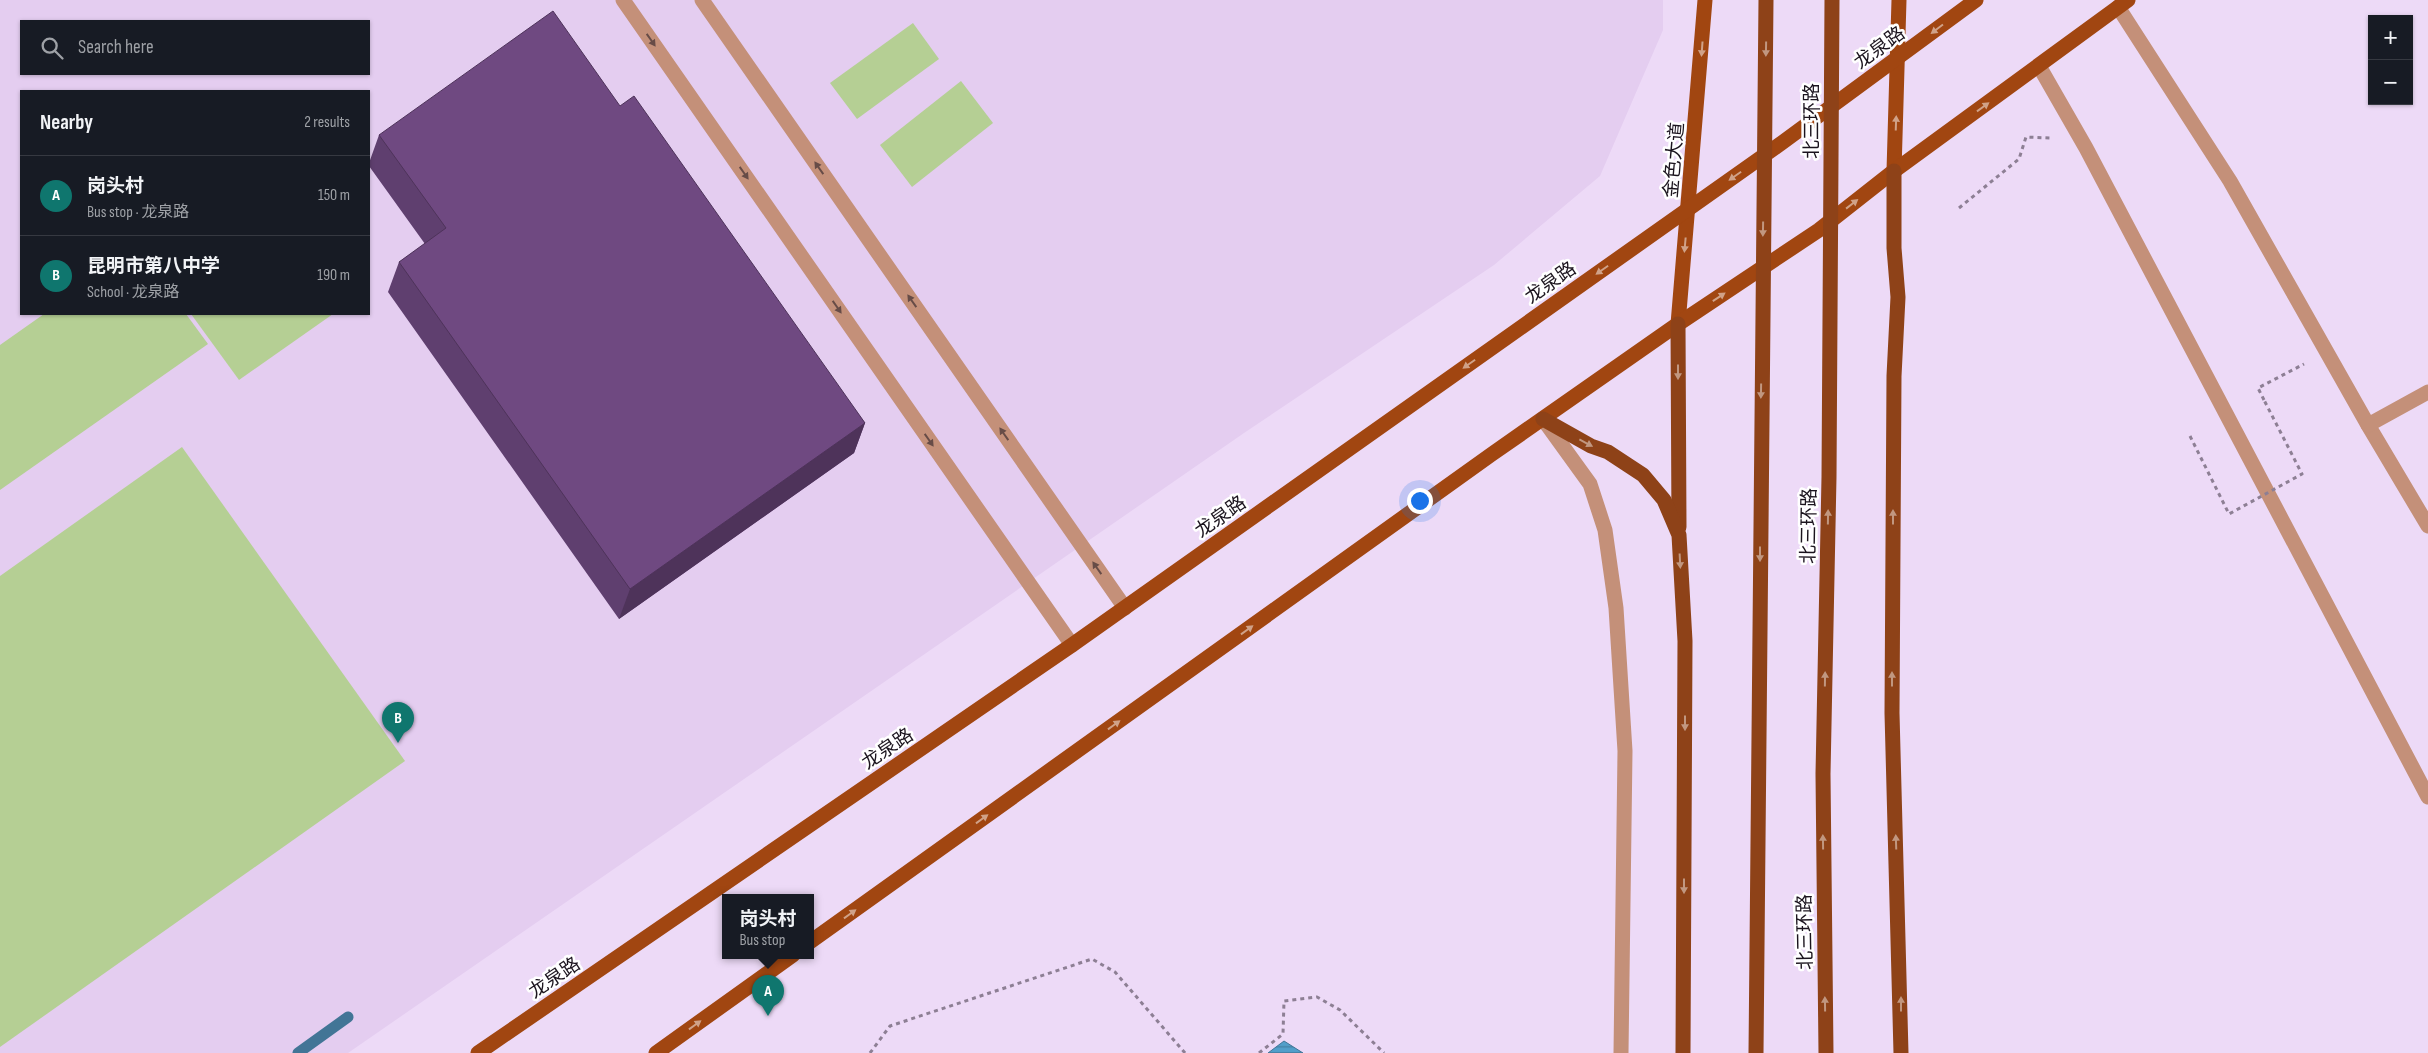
<!DOCTYPE html>
<html lang="en">
<head>
<meta charset="utf-8">
<style>
  :root { --surface:#171b24; --page:#242831; --text:#f1f3f6; --muted:#9ea1a6; --line:#363941; --accent:#0f766e }
  body { margin:0; font-family:"Sofia Sans Condensed","Noto Sans SC",sans-serif; background:var(--page); color:var(--text) }
  .controls { position:absolute; right:15px; top:15px; display:grid; overflow:hidden; border-radius:0px; box-shadow:0 1px 4px #0004 }
  .controls button { width:45px; height:45px; display:grid; place-items:center; padding:0; border:0; border-bottom:1px solid var(--line); background:var(--surface); color:var(--text); font:25px sans-serif }
  .you { position:absolute; left:1419px; top:500px; width:18px; height:18px; margin:-12px; border:4px solid #fff; border-radius:50%; background:#1a73e8; box-shadow:0 0 0 8px #1a73e833 }
  .badge { display:grid; place-items:center; width:32px; height:32px; border-radius:50%; background:var(--accent); color:#fff; font-size:16px; font-weight:700 }
  .pin { position:absolute; translate:-50% -41px; filter:drop-shadow(0 1px 2px #0008) }
  .pin::after { content:''; position:absolute; top:26px; width:18px; height:15px; background:inherit; clip-path:polygon(0 0,100% 0,50% 100%) }
  .popup { position:absolute; left:722px; top:894px; width:92px; height:65px; box-sizing:border-box; display:grid; place-content:center; border-radius:0px; background:var(--surface); filter:drop-shadow(0 1px 4px #0005); font-size:16px; white-space:nowrap; color:var(--muted) }
  .popup b { font-size:19px; color:var(--text) }
  .popup::after { content:''; position:absolute; left:50%; top:100%; margin-left:-10px; border:10px solid transparent; border-top-color:var(--surface) }
  .list { margin:0; padding:0; list-style:none }
  h2 { display:flex; justify-content:space-between; align-items:center; height:65px; margin:0; padding:0 20px; font-size:21px }
  h2 small { font-size:16px; font-weight:400; color:var(--muted) }
  .list li { display:grid; grid-template-columns:32px 1fr auto; gap:15px; align-items:center; box-sizing:border-box; height:80px; padding:0 20px; border-top:1px solid var(--line) }
  .list b { display:block; font-size:19px; white-space:nowrap }
  .list p { margin:0; font-size:16px; white-space:nowrap; color:var(--muted) }
  .list em { font-size:16px; font-style:normal; color:var(--muted) }
  .icon { flex:none; width:28px; height:28px; fill:none; stroke:currentColor; stroke-width:2; stroke-linecap:round; stroke-linejoin:round }
  .map { position:relative; flex:none; width:2428px; height:1053px; overflow:hidden }
  .search { position:absolute; background:var(--surface); box-shadow:0 1px 4px #0004; left:20px; top:20px; width:350px; height:55px; display:flex; align-items:center; gap:12px; box-sizing:border-box; padding:0 18px; border-radius:0px; color:var(--muted); font-size:19px }
  .panel { position:absolute; background:var(--surface); box-shadow:0 1px 4px #0004; left:20px; top:90px; width:350px; height:225px; border-radius:0px }
  .map>svg:first-child { display:block }
  .built { fill:#e4cdf0; fill-rule:evenodd }
  .garden { fill:#b5cf94 }
  .water { fill:url(#water-rules); stroke:#427596 }
  .lines { fill:none; stroke-linecap:round; stroke-linejoin:round }
  .stream { stroke:#427596; stroke-width:11 }
  .path { stroke:#8d7f94; stroke-width:3; stroke-dasharray:4 4; stroke-linecap:butt }
  .service { stroke:#c49079; stroke-width:15 }
  .minor { stroke:#c49079; stroke-width:15 }
  .primary { stroke:#a14611; stroke-width:15 }
  .trunk { stroke:#8e4218; stroke-width:15 }
  .path-bridge { stroke:#8d7f94; stroke-width:3; stroke-dasharray:4 4; stroke-linecap:butt }
  .trunk-bridge { stroke:#8e4218; stroke-width:15 }
  .wall { fill:#5f3f6f }
  .shaded-wall { fill:#4e335a }
  .building { fill:#6f4981; stroke:#4e335a }
  .oneway { fill:#d0a288 }
  .oneway2 { fill:#674c47 }
  .oneway3 { fill:#c19780 }
  .labels { text-anchor:middle; stroke-width:5; stroke-linejoin:round; paint-order:stroke }
  .street-label { font-size:19px; fill:#1b141e; stroke:#fff }
</style>
</head>
<body>
<div class="map">
<svg width="2428" height="1053" viewBox="0 0 2428 1053">
  <defs>
    <pattern id="water-rules" width="6" height="5" patternUnits="userSpaceOnUse" patternTransform="scale(1.25)"><rect width="6" height="5" fill="#539fca"/><path d="M0 2.5h6" fill="none" stroke="#4480a3"/></pattern>
  </defs>
  <rect width="100%" height="100%" fill="#eddaf7"/>
  <!-- built -->
  <path class="built" d="M0,0H1663V30L1600,176L1494,265L1244,433L348,1053H0ZM21,21H369V74H21ZM21,91H369V314H21Z"/>
  <!-- garden -->
  <g class="garden">
    <path d="M913,23L939,59L857,119L830,83Z"/>
    <path d="M961,81L993,123L912,187L880,145Z"/>
    <path d="M44,314H186L208,344L0,490V345Z"/>
    <path d="M191,314H333L239,380Z"/>
    <path d="M182,447L405,761L0,1047V576Z"/>
  </g>
  <!-- water -->
  <path class="water" d="M1284,1041L1303,1053H1268Z"/>
  <g class="lines">
    <!-- stream -->
    <path class="stream" d="M298,1053L348,1017"/>
    <!-- path -->
    <g class="path">
      <path d="M1959,208L2019,159L2026,137L2050,138"/>
      <path d="M2264,400L2258,388L2304,364"/>
      <path d="M870,1053L890,1026L1092,959L1115,972L1185,1053"/>
      <path d="M1259,1053L1283,1034L1284,1001L1317,997L1340,1010L1384,1053"/>
    </g>
    <!-- service -->
    <g class="service">
      <path d="M623,0L1072,645"/>
      <path d="M702,0L1125,608"/>
      <path d="M2118,7L2230,181L2368,425L2428,526"/>
      <path d="M2368,425L2428,392"/>
    </g>
    <!-- minor -->
    <g class="minor">
      <path d="M2039,66L2086,148L2428,797"/>
      <path d="M1543,419L1590,484L1605,530L1616,608L1625,751L1621,1053"/>
    </g>
    <!-- primary -->
    <g class="primary">
      <path d="M1894,171L1899,0"/>
      <path d="M1678,324L1705,0"/>
      <path d="M810,942L1492,454L1678,324L1819,230L1894,171L2128,0"/>
      <path d="M478,1053L1072,645L1783,142L1976,0"/>
      <path d="M656,1053L793,955"/>
    </g>
    <!-- trunk -->
    <g class="trunk">
      <path d="M1894,171V248L1898,297L1894,376L1892,713L1901,1053"/>
      <path d="M1678,324L1679,527"/>
      <path d="M1543,419L1591,446L1608,452L1643,475L1664,500L1679,535L1685,641L1683,1053"/>
    </g>
    <!-- path-bridge -->
    <path class="path-bridge" d="M2190,436L2229,514L2302,474L2264,400"/>
    <!-- trunk-bridge -->
    <g class="trunk-bridge">
      <path d="M1756,1053L1766,0"/>
      <path d="M1826,1053L1823,774L1829,477L1832,0"/>
    </g>
  </g>
  <!-- wall -->
  <path class="wall" d="M620,106L865,423L854,453L619,619L388,292L399,262L425,244L369,166V163L379,135Z"/>
  <!-- shaded-wall -->
  <path class="shaded-wall" d="M865,423L854,453L619,619L630,589Z"/>
  <!-- building -->
  <path class="building" d="M553,11L620,106L634,96L865,423L630,589L399,262L446,228L379,135Z"/>
  <!-- one-way arrows -->
  <defs><path id="oneway-solid" d="M-6-.8H1V-3.2L6.5 0L1 3.2V.8H-6Z" transform="scale(1.25)"/></defs>
  <g class="oneway">
    <use href="#oneway-solid" transform="translate(1937 29) rotate(143)"/>
    <use href="#oneway-solid" transform="translate(1702 49) rotate(94)"/>
    <use href="#oneway-solid" transform="translate(1983 107) rotate(-36)"/>
    <use href="#oneway-solid" transform="translate(1896 123) rotate(-88)"/>
    <use href="#oneway-solid" transform="translate(1735 176) rotate(145)"/>
    <use href="#oneway-solid" transform="translate(1852 204) rotate(-38)"/>
    <use href="#oneway-solid" transform="translate(1685 245) rotate(95)"/>
    <use href="#oneway-solid" transform="translate(1602 270) rotate(145)"/>
    <use href="#oneway-solid" transform="translate(1719 297) rotate(-34)"/>
    <use href="#oneway-solid" transform="translate(1469 364) rotate(145)"/>
    <use href="#oneway-solid" transform="translate(1247 630) rotate(-36)"/>
    <use href="#oneway-solid" transform="translate(1114 725) rotate(-36)"/>
    <use href="#oneway-solid" transform="translate(982 819) rotate(-36)"/>
    <use href="#oneway-solid" transform="translate(850 914) rotate(-36)"/>
    <use href="#oneway-solid" transform="translate(695 1025) rotate(-36)"/>
  </g>
  <g class="oneway2">
    <use href="#oneway-solid" transform="translate(651 40) rotate(55)"/>
    <use href="#oneway-solid" transform="translate(819 168) rotate(-125)"/>
    <use href="#oneway-solid" transform="translate(744 173) rotate(55)"/>
    <use href="#oneway-solid" transform="translate(912 301) rotate(-125)"/>
    <use href="#oneway-solid" transform="translate(837 307) rotate(55)"/>
    <use href="#oneway-solid" transform="translate(1004 434) rotate(-125)"/>
    <use href="#oneway-solid" transform="translate(929 440) rotate(55)"/>
    <use href="#oneway-solid" transform="translate(1097 568) rotate(-125)"/>
  </g>
  <g class="oneway3">
    <use href="#oneway-solid" transform="translate(1766 49) rotate(91)"/>
    <use href="#oneway-solid" transform="translate(1763 229) rotate(91)"/>
    <use href="#oneway-solid" transform="translate(1678 372) rotate(90)"/>
    <use href="#oneway-solid" transform="translate(1761 391) rotate(91)"/>
    <use href="#oneway-solid" transform="translate(1586 443) rotate(28)"/>
    <use href="#oneway-solid" transform="translate(1828 517) rotate(-89)"/>
    <use href="#oneway-solid" transform="translate(1893 517) rotate(-90)"/>
    <use href="#oneway-solid" transform="translate(1760 554) rotate(90)"/>
    <use href="#oneway-solid" transform="translate(1680 561) rotate(87)"/>
    <use href="#oneway-solid" transform="translate(1825 679) rotate(-89)"/>
    <use href="#oneway-solid" transform="translate(1892 679) rotate(-90)"/>
    <use href="#oneway-solid" transform="translate(1685 723) rotate(90)"/>
    <use href="#oneway-solid" transform="translate(1823 842) rotate(-91)"/>
    <use href="#oneway-solid" transform="translate(1896 842) rotate(-92)"/>
    <use href="#oneway-solid" transform="translate(1684 886) rotate(90)"/>
    <use href="#oneway-solid" transform="translate(1825 1004) rotate(-91)"/>
    <use href="#oneway-solid" transform="translate(1901 1004) rotate(-90)"/>
  </g>
  <g class="labels">
    <!-- street labels -->
    <g class="street-label">
      <text transform="translate(1879 47) rotate(-36)" y="7">龙泉路</text>
      <text transform="translate(1811 121) rotate(-90)" y="7">北三环路</text>
      <text transform="translate(1673 160) rotate(-85)" y="7">金色大道</text>
      <text transform="translate(1550 282) rotate(-35)" y="7">龙泉路</text>
      <text transform="translate(1220 516) rotate(-35)" y="7">龙泉路</text>
      <text transform="translate(1808 526) rotate(-89)" y="7">北三环路</text>
      <text transform="translate(887 748) rotate(-34)" y="7">龙泉路</text>
      <text transform="translate(1804 932) rotate(-91)" y="7">北三环路</text>
      <text transform="translate(554 977) rotate(-34)" y="7">龙泉路</text>
    </g>
  </g>
</svg>
<div class="controls">
<button>+</button>
<button>−</button>
</div>
<div class="you"></div>
<div class="pin badge" style="left:768px;top:1016px">A</div>
<div class="popup"><b>岗头村</b>Bus stop</div>
<div class="pin badge" style="left:398px;top:743px">B</div>
<div class="search"><svg class="icon" aria-label="search" viewBox="0 0 24 24"><circle cx="10" cy="10" r="6"/><path d="M15 15l6 6"/></svg>Search here</div>
<section class="panel">
<h2>Nearby<small>2 results</small></h2>
<ul class="list">
<li><span class="badge">A</span><div><b>岗头村</b><p>Bus stop · 龙泉路</p></div><em>150 m</em></li>
<li><span class="badge">B</span><div><b>昆明市第八中学</b><p>School · 龙泉路</p></div><em>190 m</em></li>
</ul>
</section>
</div>
</body>
</html>
